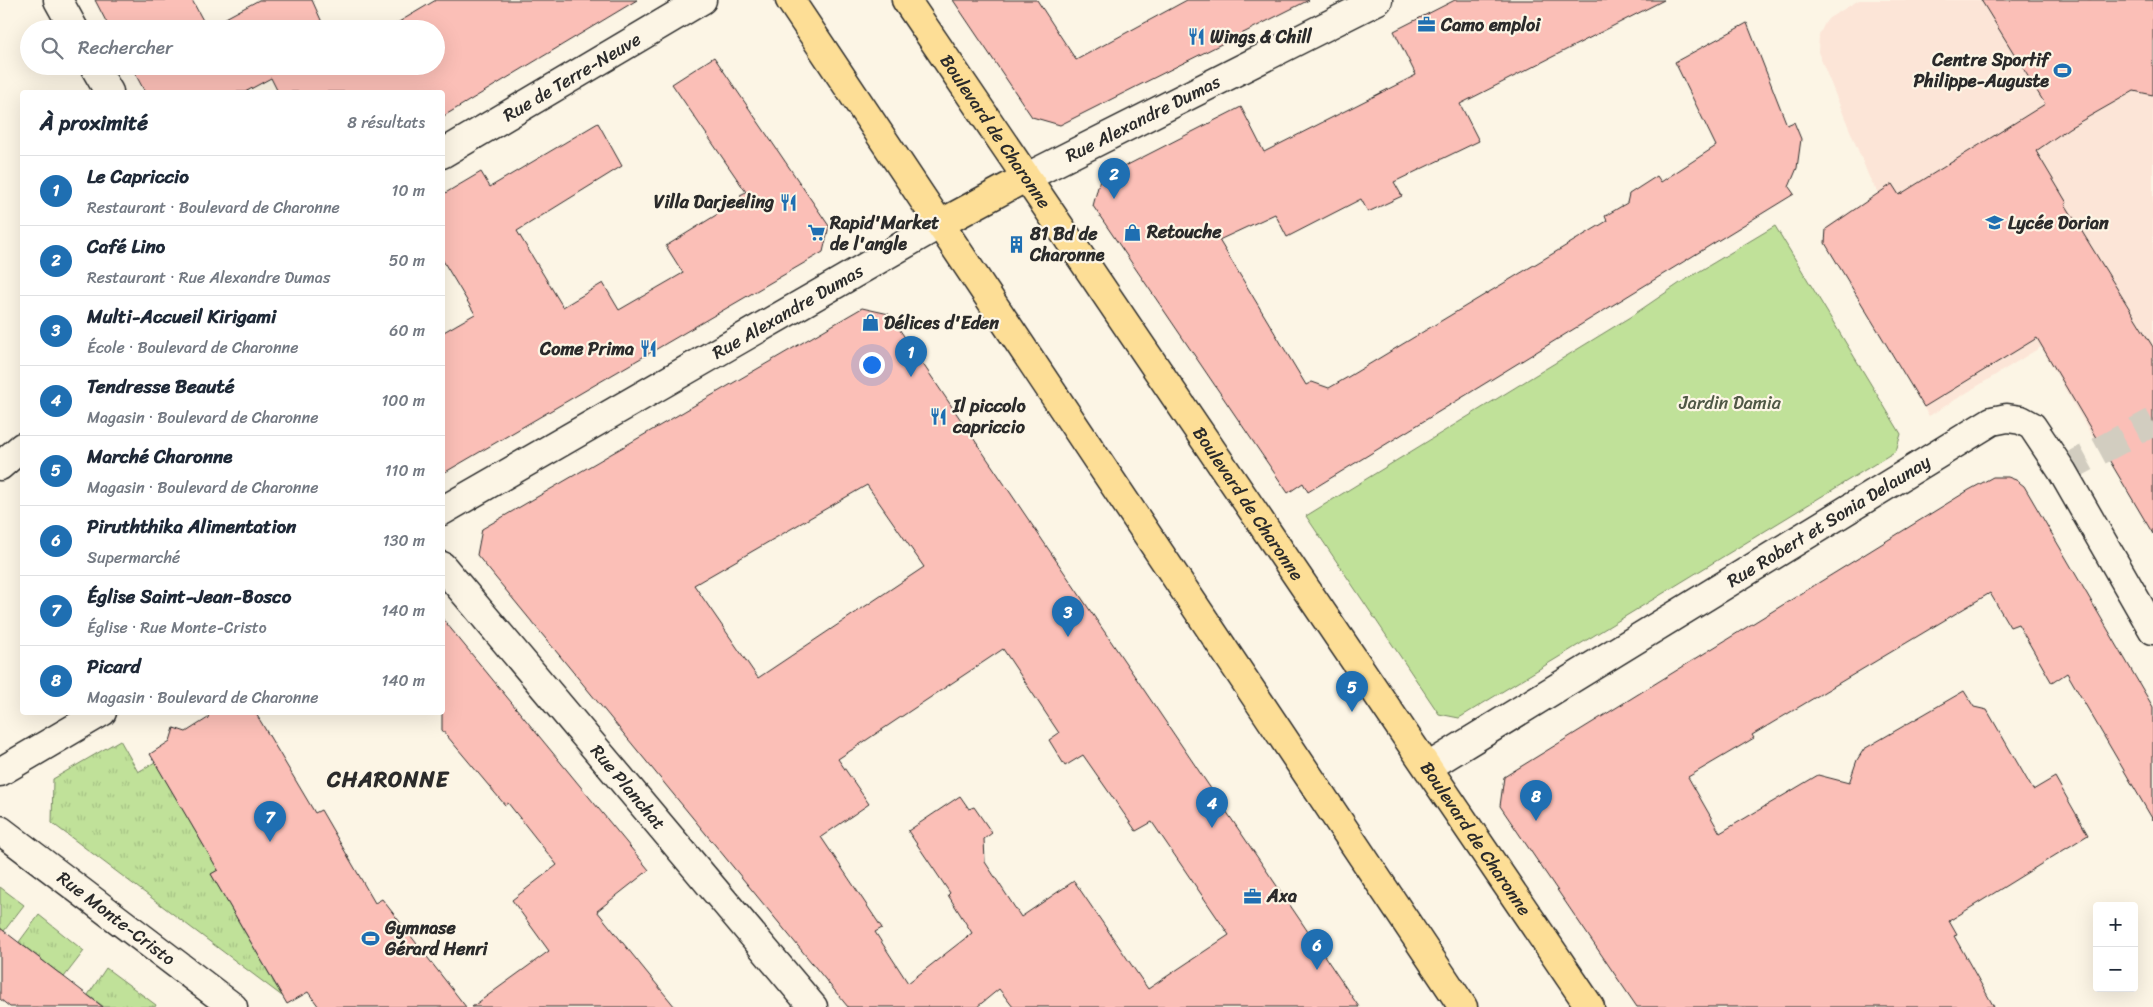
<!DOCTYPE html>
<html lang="fr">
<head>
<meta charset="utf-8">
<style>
  :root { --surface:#fff; --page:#f2f2f3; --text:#1f2937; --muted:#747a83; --line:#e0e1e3; --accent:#1f6fb2 }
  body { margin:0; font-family:Sriracha,sans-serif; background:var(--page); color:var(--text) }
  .controls { position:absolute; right:15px; bottom:15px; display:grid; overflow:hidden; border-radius:5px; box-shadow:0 5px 20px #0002 }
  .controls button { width:45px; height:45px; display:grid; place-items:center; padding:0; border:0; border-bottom:1px solid var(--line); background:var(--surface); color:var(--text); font:25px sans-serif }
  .you { position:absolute; left:871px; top:364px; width:18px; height:18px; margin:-12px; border:4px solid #fff; border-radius:50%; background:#1a73e8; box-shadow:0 0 0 8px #1a73e833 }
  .badge { display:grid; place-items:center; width:32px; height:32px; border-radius:50%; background:var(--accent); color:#fff; font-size:16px; font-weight:700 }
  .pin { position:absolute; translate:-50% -41px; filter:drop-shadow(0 1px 2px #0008) }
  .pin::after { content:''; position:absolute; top:26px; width:18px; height:15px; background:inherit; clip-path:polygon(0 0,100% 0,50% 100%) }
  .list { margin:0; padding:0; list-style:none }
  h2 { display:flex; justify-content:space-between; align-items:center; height:65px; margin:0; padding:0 20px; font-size:21px }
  h2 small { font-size:16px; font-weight:400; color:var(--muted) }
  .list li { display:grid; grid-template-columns:32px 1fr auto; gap:15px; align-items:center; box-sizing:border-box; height:70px; padding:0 20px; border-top:1px solid var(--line) }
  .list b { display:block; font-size:19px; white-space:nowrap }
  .list p { margin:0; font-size:16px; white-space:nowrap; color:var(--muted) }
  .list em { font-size:16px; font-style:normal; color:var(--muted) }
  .icon { flex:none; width:28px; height:28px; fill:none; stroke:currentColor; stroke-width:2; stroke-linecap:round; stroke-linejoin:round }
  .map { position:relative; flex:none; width:2153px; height:1007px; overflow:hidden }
  .search { position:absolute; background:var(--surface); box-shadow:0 5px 20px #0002; left:20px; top:20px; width:425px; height:55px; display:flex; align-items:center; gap:12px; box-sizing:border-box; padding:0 18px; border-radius:28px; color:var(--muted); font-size:19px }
  .panel { position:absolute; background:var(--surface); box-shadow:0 5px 20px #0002; left:20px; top:90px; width:425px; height:625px; border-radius:5px }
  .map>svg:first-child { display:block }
  .built { fill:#fce5d7 }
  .grass { fill:url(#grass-tufts); stroke:#768662 }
  .green { fill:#c0e199; stroke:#768662 }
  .building { fill:#fbbfb7; stroke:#2b2b2b; fill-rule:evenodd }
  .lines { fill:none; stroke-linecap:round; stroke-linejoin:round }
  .minor-tunnel { stroke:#d2cdc0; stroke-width:28; stroke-dasharray:28 14; stroke-linecap:butt }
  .minor-casing { stroke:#2b2b2b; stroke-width:31 }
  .major-casing { stroke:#2b2b2b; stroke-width:31 }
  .minor { stroke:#fcf5e5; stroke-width:28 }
  .major { stroke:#fdde96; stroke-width:28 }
  .labels { text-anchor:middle; stroke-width:4.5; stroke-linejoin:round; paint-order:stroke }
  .poi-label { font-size:18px; font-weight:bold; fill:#2b2b2b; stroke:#fcf5e5; text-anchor:start }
  .street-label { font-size:18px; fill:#2b2b2b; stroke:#fcf5e5 }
  .park-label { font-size:18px; fill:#505846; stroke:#fcf5e5 }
  .district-label { font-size:22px; font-weight:bold; letter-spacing:1px; fill:#2b2b2b; stroke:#fcf5e5 }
</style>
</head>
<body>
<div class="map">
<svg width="2153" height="1007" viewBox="0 0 2153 1007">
  <defs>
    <pattern id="grass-tufts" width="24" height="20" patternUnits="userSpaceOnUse" patternTransform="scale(1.25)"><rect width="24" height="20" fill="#c0e199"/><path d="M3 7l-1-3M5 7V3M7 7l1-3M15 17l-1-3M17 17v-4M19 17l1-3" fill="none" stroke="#a5c184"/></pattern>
  </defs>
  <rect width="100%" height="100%" fill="#fcf5e5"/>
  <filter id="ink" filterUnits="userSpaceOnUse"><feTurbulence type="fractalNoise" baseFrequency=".02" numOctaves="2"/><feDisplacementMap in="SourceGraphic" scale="10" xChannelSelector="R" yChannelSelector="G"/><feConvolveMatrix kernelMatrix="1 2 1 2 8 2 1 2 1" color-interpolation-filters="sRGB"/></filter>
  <g filter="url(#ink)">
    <!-- built -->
    <path class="built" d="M1859,0H2153V403L2093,438L2041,347L1929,416L1825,243L1827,227L1878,193L1869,177L1818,52L1819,35L1825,23L1829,18Z"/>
    <!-- grass -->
    <g class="grass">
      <path d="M120,740L138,772L155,762L218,870L211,874L282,996L52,823L53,779Z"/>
      <path d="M0,887L24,905L4,931L0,928Z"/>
      <path d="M39,915L84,951L64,977L19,942Z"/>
      <path d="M106,968L156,1005L155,1007H104L88,995Z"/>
    </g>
    <!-- green -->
    <path class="green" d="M1775,226L1901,434L1896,451L1459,718L1439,714L1306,516L1630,317L1680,283Z"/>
    <!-- building -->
    <g class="building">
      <path d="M95,0H192L207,28L259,0H312L325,29H110Z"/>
      <path d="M436,0H637L442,117V92H278L271,78L245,92H145L131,66H436V29H387Z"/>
      <path d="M953,0H1037L1076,60L1187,0H1309L1060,125L1032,117Z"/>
      <path d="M1455,0H1664L1460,104L1479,141L1394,182L1402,196L1368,212L1361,199L1287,237L1275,214L1219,240L1306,385L1312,382L1329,388L1348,377L1607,221L1605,216L1627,203L1629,194L1657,176L1661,182L1716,146L1675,62L1747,23L1787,125L1794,122L1801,139L1797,168L1789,187L1794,194L1308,492L1303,483L1288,493L1093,206L1100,179L1241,107L1264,152L1416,75L1394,31Z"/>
      <path d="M1981,0H2153V95L2134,91L2069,128L2036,151L2067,203L2065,204L2153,347V534L2037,338L1924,407L1825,243L1826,229L1892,184L1899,195L2045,104Z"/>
      <path d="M714,57L829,226L823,252L442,474V333L475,314L442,259V195L481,172L490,187L598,123L622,166L517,231L563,307L603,283L619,310L683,273L666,246L742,199L740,195L746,192L672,84Z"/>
      <path d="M862,308L889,314L1359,1007H1013L999,989L977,1007H848L477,555L482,529ZM867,485L924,567L758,678L694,585ZM1003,649L1059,733L1049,740L1065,766L1083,755L1136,831L1152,822L1229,935L1148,989L1074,881L1021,917L985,862L984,839L992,833L974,807L969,809L960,796L908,831L950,893L948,895L972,933L908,983L875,932L882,928L821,837L869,804L838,759Z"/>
      <path d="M1993,477H2008L2016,480L2024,486L2153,707V820L2067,673L2052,683L2018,624L2010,627L1990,593L1752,735L1754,738L1688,777L1720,833L1818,775L1849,783L1857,760L1864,749L1964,691L1974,707L1987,710L2033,790L2055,777L2088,835L1949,921L1957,935L1954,936L1994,1007H1637L1500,806L1504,777L1969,490Z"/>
      <path d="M442,618L649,870L597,911L675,1007H472L549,951L512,900L557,865L508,803L505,805L442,730Z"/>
      <path d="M209,712H255L315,813L321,810L375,903L382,899L466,1007H319L308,992L287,1004L211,874L218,870L150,754L170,741L174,728L186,732L208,718Z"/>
      <path d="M0,928L64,977L103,1007H10L0,999Z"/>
    </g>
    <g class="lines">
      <!-- minor-tunnel -->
      <path class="minor-tunnel" d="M2062,471L2153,422"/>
      <defs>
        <g id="minor">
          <path d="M58,0L74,29"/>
          <path d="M94,66L109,92"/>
          <path id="s1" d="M442,154L702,0"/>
          <path id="s2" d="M1025,178L1378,0"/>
          <path d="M0,466L22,447"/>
          <path id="s3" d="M442,511L940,224"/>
          <path id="s4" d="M442,566L813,1007"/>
          <path id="s5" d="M1428,767L1992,421L2007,418L2021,420L2032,426L2062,471L2153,630"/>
          <path d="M0,772L102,712"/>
          <path id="s6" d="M0,830L233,1007"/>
        </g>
        <g id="major">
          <path d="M790,0L1463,1007"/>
          <path id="s7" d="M906,0L1590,1007"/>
          <path d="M940,224L1025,178"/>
        </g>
      </defs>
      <!-- minor casing -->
      <use href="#minor" class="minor-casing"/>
      <!-- major casing -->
      <use href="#major" class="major-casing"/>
      <!-- minor -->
      <use href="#minor" class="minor"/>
      <!-- major -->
      <use href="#major" class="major"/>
    </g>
  </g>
  <!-- icons -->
  <defs>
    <symbol id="office-bare" viewBox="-9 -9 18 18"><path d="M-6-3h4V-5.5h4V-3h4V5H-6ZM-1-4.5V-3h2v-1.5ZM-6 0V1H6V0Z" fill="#1f6fb2" stroke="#fcf5e5" stroke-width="2.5" paint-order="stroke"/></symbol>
    <symbol id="restaurant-bare" viewBox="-9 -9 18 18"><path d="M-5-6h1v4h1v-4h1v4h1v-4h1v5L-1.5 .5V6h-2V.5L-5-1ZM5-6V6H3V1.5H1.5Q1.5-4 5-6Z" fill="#1f6fb2" stroke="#fcf5e5" stroke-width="2.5" paint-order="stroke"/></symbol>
    <symbol id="stadium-bare" viewBox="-9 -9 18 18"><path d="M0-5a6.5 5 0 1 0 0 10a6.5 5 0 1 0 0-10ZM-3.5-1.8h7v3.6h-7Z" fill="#1f6fb2" stroke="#fcf5e5" stroke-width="2.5" paint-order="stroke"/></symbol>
    <symbol id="school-bare" viewBox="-9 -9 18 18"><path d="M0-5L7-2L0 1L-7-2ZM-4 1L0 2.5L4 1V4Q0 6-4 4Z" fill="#1f6fb2" stroke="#fcf5e5" stroke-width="2.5" paint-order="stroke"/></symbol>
    <symbol id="shop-bare" viewBox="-9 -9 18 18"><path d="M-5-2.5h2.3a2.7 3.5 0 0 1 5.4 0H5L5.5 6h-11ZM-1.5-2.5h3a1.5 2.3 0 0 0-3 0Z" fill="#1f6fb2" stroke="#fcf5e5" stroke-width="2.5" paint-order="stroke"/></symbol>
    <symbol id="supermarket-bare" viewBox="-9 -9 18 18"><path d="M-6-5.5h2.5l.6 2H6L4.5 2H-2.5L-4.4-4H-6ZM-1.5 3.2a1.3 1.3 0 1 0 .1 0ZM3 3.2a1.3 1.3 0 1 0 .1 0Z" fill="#1f6fb2" stroke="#fcf5e5" stroke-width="2.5" paint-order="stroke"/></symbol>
    <symbol id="building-bare" viewBox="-9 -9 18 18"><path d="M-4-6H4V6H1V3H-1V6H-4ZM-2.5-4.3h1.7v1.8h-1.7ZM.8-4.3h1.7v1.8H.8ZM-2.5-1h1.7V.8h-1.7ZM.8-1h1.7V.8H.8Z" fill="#1f6fb2" stroke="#fcf5e5" stroke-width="2.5" paint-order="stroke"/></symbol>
  </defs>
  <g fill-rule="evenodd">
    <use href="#office-bare" x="1414" y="12" width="25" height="25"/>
    <use href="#restaurant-bare" x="1184" y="24" width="25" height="25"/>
    <use href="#stadium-bare" x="2050" y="58" width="25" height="25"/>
    <use href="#restaurant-bare" x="776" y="190" width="25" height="25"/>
    <use href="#school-bare" x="1982" y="210" width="25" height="25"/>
    <use href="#shop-bare" x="1120" y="220" width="25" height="25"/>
    <use href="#supermarket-bare" x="804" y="220" width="25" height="25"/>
    <use href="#building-bare" x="1004" y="232" width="25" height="25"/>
    <use href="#shop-bare" x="858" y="310" width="25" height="25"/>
    <use href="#restaurant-bare" x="636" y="336" width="25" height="25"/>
    <use href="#restaurant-bare" x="926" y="404" width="25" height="25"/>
    <use href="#office-bare" x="1240" y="884" width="25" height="25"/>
    <use href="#stadium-bare" x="358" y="926" width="25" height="25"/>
  </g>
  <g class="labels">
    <!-- poi labels -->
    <g class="poi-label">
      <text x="1441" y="31">Camo emploi</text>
      <text x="1210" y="43">Wings &amp; Chill</text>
      <text x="2049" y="66" text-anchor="end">Centre Sportif<tspan x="2049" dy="21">Philippe-Auguste</tspan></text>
      <text x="774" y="208" text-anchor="end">Villa Darjeeling</text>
      <text x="830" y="229">Rapid'Market<tspan x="830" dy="21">de l'angle</tspan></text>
      <text x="2008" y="229">Lycée Dorian</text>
      <text x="1147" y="238">Retouche</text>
      <text x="1030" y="240">81 Bd de<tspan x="1030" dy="21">Charonne</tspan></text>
      <text x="884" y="329">Délices d'Eden</text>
      <text x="634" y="355" text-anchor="end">Come Prima</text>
      <text x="953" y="412">Il piccolo<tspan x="953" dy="21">capriccio</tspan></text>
      <text x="1267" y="902">Axa</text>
      <text x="385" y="934">Gymnase<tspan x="385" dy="21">Gérard Henri</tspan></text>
    </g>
    <!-- street labels -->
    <g class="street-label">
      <text dy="6" stroke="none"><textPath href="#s1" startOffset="151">Rue de Terre-Neuve</textPath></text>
      <text dy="6" stroke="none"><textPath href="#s2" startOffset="132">Rue Alexandre Dumas</textPath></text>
      <text dy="6" stroke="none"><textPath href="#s7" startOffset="159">Boulevard de Charonne</textPath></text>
      <text dy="6" stroke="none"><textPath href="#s3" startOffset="399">Rue Alexandre Dumas</textPath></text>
      <text dy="6" stroke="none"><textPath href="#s7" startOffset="609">Boulevard de Charonne</textPath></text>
      <text dy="6" stroke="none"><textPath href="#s5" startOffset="470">Rue Robert et Sonia Delaunay</textPath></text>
      <text dy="6" stroke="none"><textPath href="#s4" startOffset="289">Rue Planchat</textPath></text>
      <text dy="6" stroke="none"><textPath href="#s7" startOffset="1014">Boulevard de Charonne</textPath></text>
      <text dy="6" stroke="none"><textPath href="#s6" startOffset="146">Rue Monte-Cristo</textPath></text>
    </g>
    <!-- park labels -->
    <g class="park-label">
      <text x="1730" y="409">Jardin Damia</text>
    </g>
    <!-- district labels -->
    <g class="district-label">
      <text x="388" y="787">CHARONNE</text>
    </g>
  </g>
</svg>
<div class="controls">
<button>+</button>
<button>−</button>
</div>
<div class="you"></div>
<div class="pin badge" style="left:911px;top:377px">1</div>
<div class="pin badge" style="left:1114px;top:199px">2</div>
<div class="pin badge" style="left:1068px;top:637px">3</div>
<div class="pin badge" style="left:1212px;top:828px">4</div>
<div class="pin badge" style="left:1352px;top:712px">5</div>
<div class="pin badge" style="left:1317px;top:970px">6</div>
<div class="pin badge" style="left:270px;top:842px">7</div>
<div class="pin badge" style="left:1536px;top:821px">8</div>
<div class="search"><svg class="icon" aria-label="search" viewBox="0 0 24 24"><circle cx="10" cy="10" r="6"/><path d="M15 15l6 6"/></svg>Rechercher</div>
<section class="panel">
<h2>À proximité<small>8 résultats</small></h2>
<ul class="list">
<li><span class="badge">1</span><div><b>Le Capriccio</b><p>Restaurant · Boulevard de Charonne</p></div><em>10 m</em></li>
<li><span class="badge">2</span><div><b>Café Lino</b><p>Restaurant · Rue Alexandre Dumas</p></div><em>50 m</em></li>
<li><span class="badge">3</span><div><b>Multi-Accueil Kirigami</b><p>École · Boulevard de Charonne</p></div><em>60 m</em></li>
<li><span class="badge">4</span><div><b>Tendresse Beauté</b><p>Magasin · Boulevard de Charonne</p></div><em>100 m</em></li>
<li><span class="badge">5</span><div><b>Marché Charonne</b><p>Magasin · Boulevard de Charonne</p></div><em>110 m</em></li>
<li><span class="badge">6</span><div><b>Piruththika Alimentation</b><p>Supermarché</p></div><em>130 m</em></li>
<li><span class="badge">7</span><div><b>Église Saint-Jean-Bosco</b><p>Église · Rue Monte-Cristo</p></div><em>140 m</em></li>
<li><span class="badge">8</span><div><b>Picard</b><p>Magasin · Boulevard de Charonne</p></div><em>140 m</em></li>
</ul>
</section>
</div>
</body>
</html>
